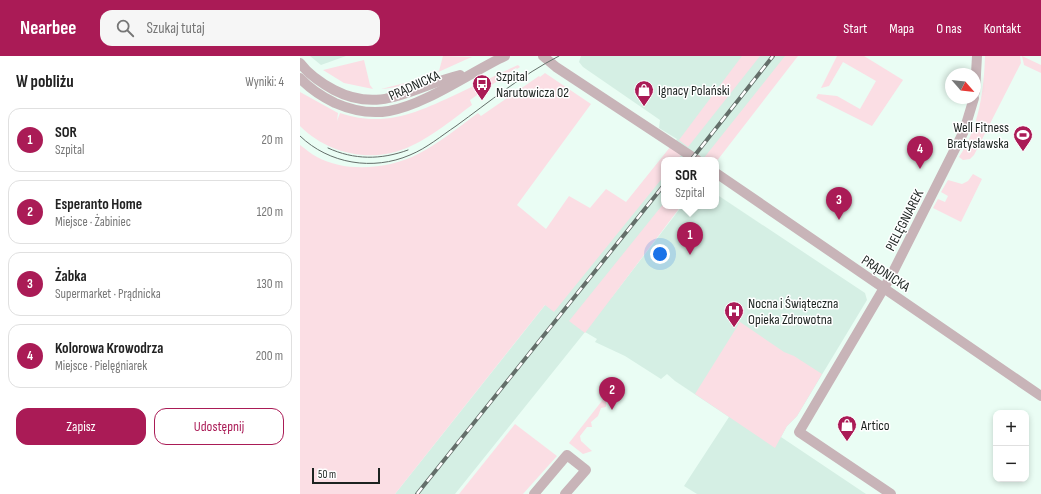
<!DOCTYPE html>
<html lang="pl">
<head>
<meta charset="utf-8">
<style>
  :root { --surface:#fff; --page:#f6f6f6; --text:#222; --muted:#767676; --line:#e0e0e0; --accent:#aa1b56 }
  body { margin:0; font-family:"Sofia Sans Condensed",sans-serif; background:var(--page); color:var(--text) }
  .controls { position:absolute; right:12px; bottom:12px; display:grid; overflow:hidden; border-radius:8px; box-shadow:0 2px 6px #0003 }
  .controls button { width:36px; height:36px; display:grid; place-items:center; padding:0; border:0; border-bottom:1px solid var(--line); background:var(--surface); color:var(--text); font:20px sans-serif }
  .compass { position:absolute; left:645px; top:12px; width:36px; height:36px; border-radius:50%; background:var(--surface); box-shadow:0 2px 6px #0003; rotate:118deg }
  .scale { position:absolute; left:12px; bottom:10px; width:68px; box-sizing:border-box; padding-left:4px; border:2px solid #1c2320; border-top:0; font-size:11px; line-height:14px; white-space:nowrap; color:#1c2320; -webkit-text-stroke:3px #fff; paint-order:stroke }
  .you { position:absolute; left:360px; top:198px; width:14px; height:14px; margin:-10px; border:3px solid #fff; border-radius:50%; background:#1a73e8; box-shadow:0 0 0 6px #1a73e833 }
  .badge { display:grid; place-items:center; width:26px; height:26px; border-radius:50%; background:var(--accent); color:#fff; font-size:13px; font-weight:700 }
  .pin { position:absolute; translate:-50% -33px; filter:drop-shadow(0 1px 2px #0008) }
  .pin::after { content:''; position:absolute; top:21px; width:14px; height:12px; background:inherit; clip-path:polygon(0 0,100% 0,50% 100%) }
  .popup { position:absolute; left:361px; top:101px; width:58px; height:52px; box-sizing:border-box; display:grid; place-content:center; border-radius:8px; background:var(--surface); filter:drop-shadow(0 1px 3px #0005); font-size:13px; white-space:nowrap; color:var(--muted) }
  .popup b { font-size:15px; color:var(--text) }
  .popup::after { content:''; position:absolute; left:50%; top:100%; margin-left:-8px; border:8px solid transparent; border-top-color:var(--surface) }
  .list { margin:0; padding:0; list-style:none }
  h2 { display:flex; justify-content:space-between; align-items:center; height:52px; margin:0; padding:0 16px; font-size:17px }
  h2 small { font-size:13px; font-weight:400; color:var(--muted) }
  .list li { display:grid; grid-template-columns:26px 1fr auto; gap:12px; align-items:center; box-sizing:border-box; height:64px; margin:0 8px 8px; padding:0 8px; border:1px solid var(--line); border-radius:12px }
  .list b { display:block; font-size:15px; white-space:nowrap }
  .list p { margin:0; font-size:13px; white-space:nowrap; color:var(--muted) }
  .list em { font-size:13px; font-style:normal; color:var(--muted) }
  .actions { display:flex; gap:8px; padding:12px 16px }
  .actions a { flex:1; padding:9px 0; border:1px solid var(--accent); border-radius:12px; text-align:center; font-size:14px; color:var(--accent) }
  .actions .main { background:var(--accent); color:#fff }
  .icon { flex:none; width:22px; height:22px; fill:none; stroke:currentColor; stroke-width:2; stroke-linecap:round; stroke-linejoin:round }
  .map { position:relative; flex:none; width:741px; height:438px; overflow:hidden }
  header { display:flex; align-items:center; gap:24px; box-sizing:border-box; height:56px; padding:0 20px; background:var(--accent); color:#fff }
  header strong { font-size:19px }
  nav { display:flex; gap:22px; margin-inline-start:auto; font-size:14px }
  .search { width:280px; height:36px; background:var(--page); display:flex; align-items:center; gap:10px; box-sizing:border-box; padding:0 14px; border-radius:12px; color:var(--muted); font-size:15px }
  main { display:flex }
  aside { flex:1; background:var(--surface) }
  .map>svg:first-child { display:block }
  .built { fill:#d5efe4 }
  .green { fill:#fbdee4 }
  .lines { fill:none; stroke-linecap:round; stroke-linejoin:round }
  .minor { stroke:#c8b4b8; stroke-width:10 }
  .tram { stroke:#646f6a; stroke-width:1 }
  .rail-casing { stroke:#646f6a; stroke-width:4 }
  .rail { stroke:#fff; stroke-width:2.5; stroke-dasharray:8; stroke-linecap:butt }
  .labels { text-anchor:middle; stroke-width:3; stroke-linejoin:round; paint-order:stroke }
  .poi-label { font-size:14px; fill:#1c2320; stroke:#fff; text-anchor:start }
  .street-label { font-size:14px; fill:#1c2320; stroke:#fff }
</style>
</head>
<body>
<header>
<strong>Nearbee</strong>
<div class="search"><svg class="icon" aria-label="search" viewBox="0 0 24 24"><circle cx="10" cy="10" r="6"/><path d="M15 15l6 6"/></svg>Szukaj tutaj</div>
<nav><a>Start</a><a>Mapa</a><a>O nas</a><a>Kontakt</a></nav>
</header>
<main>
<aside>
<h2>W pobliżu<small>Wyniki: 4</small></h2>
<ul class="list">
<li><span class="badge">1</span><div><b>SOR</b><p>Szpital</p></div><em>20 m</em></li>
<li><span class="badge">2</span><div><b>Esperanto Home</b><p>Miejsce · Żabiniec</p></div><em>120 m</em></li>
<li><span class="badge">3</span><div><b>Żabka</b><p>Supermarket · Prądnicka</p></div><em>130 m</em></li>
<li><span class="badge">4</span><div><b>Kolorowa Krowodrza</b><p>Miejsce · Pielęgniarek</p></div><em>200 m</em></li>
</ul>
<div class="actions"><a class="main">Zapisz</a><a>Udostępnij</a></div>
</aside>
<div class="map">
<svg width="741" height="438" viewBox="0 0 741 438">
  <rect width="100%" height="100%" fill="#eafdf4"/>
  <!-- built -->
  <g class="built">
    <path d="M10,0H46L21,9Z"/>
    <path d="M281,0H492L415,104H364V150L312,241L382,150H416V138L565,237L567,244L497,360L487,370L481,381L566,438H397L384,430L429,361L375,325L367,318L361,323L325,300L295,286L297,283L285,276L155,438H95L377,83L359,72L360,64L283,11L279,6Z"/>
  </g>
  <!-- green -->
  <g class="green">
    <path d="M143,0L172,1C143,13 113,31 81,33L113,25L139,15Z"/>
    <path d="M442,0H460L388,91L379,84Z"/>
    <path d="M485,0H498L416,106V104L403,103Z"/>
    <path d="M537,0H564L603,24L572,70L516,42L518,38L537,40L560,53L576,25L543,6L529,30L521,32Z"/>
    <path d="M685,0H720L721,7L674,99L670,103L663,104L659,101C679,72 684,34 685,0Z"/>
    <path d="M722,0L741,9V17L724,9Z"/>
    <path d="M64,4L70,29L73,33L44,27L23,14Z"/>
    <path d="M218,9L220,11L217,13L216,12L170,44L172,49C153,63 133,80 111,90C74,108 29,99 0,70V36L38,57L37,65L40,57C85,72 116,57 157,38C178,28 198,18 218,9Z"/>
    <path d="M245,17L291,48L217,149L246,173L269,140L290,152L306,133L326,146L371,90L382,98L377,104H364V120L254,256L245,249L95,438H0V89C6,93 11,98 17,101C46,117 90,113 118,98C139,87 159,71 178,57L181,60L239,20L240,21Z"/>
    <path d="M673,118L682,123L661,166L633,152L638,143L645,146L648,140L641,136L648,124L662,128L668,125Z"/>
    <path d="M364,147V150H381L285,277L269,265Z"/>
    <path d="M440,266L484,296L494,300L522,318L497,360L487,370L475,392L395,338Z"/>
    <path d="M312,332L318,336L313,338L306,346V351L301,352L298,360L291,366L292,371H287L280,380L281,385L292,395L283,398L269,387Z"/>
    <path d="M215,368L257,400L223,438H159Z"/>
  </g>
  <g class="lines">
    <!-- minor -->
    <g class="minor">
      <path d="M243,0L256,11L397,104"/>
      <path d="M0,7C9,19 21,27 34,34C82,59 114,30 160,19"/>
      <path d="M0,22C10,33 21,40 35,47C51,54 71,58 89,55C125,49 171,16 205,0"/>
      <path d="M675,36L677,0"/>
      <path d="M416,117L741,340"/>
      <path d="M234,438L267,399L286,414L265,438"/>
      <path d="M591,438L499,376L591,220L664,75L674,42"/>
    </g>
    <!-- tram -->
    <g class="tram">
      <path d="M0,80C29,108 73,115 110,99C127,92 141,80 156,70C189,46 222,19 259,0"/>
      <path d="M28,92C54,104 81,104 108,94"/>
    </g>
    <defs>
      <g id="rail">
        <path d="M391,104L473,0"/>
        <path d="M117,438L364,129"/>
      </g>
    </defs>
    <!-- rail casing -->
    <use href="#rail" class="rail-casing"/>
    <!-- rail -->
    <use href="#rail" class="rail"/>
  </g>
  <!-- icons -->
  <defs>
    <symbol id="bus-pin" viewBox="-11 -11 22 30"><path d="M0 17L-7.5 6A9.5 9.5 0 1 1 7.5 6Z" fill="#aa1b56" stroke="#fff"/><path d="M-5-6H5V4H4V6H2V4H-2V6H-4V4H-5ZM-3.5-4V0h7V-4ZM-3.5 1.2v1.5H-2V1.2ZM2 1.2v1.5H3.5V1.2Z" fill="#fff"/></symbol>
    <symbol id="shop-pin" viewBox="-11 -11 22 30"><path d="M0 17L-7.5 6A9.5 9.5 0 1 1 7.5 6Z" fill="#aa1b56" stroke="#fff"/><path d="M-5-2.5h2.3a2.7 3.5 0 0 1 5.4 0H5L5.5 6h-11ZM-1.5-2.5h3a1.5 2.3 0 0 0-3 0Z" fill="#fff"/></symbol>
    <symbol id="stadium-pin" viewBox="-11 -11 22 30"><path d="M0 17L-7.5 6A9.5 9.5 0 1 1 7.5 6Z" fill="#aa1b56" stroke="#fff"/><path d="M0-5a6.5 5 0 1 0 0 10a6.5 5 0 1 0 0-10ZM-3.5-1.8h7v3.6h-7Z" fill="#fff"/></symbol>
    <symbol id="hospital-pin" viewBox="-11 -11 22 30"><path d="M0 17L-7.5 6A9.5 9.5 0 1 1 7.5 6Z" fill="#aa1b56" stroke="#fff"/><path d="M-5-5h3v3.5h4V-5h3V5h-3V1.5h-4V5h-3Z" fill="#fff"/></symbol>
  </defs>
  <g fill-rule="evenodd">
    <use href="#bus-pin" x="171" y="17" width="22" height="30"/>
    <use href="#shop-pin" x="333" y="23" width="22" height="30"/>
    <use href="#stadium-pin" x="712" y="68" width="22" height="30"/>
    <use href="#hospital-pin" x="423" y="244" width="22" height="30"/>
    <use href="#shop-pin" x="536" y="358" width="22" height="30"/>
  </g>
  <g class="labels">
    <!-- poi labels -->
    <g class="poi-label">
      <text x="196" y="25">Szpital<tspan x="196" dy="16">Narutowicza 02</tspan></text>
      <text x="358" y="39">Ignacy Polański</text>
      <text x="709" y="76" text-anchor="end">Well Fitness<tspan x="709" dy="16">Bratysławska</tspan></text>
      <text x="448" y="252">Nocna i Świąteczna<tspan x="448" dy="16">Opieka Zdrowotna</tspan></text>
      <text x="561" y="374">Artico</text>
    </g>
    <!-- street labels -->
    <g class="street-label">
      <text transform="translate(114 29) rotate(-24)" y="5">PRĄDNICKA</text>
      <text transform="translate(604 164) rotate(-63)" y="5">PIELĘGNIAREK</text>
      <text transform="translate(586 217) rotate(33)" y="5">PRĄDNICKA</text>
    </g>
  </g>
</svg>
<div class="controls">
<button>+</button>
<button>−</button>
</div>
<svg class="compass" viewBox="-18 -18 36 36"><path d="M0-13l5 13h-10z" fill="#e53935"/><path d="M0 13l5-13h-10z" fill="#767676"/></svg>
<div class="scale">50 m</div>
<div class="you"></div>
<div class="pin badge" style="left:390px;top:199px">1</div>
<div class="popup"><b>SOR</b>Szpital</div>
<div class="pin badge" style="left:312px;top:354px">2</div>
<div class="pin badge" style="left:539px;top:164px">3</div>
<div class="pin badge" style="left:620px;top:113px">4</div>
</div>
</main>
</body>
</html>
